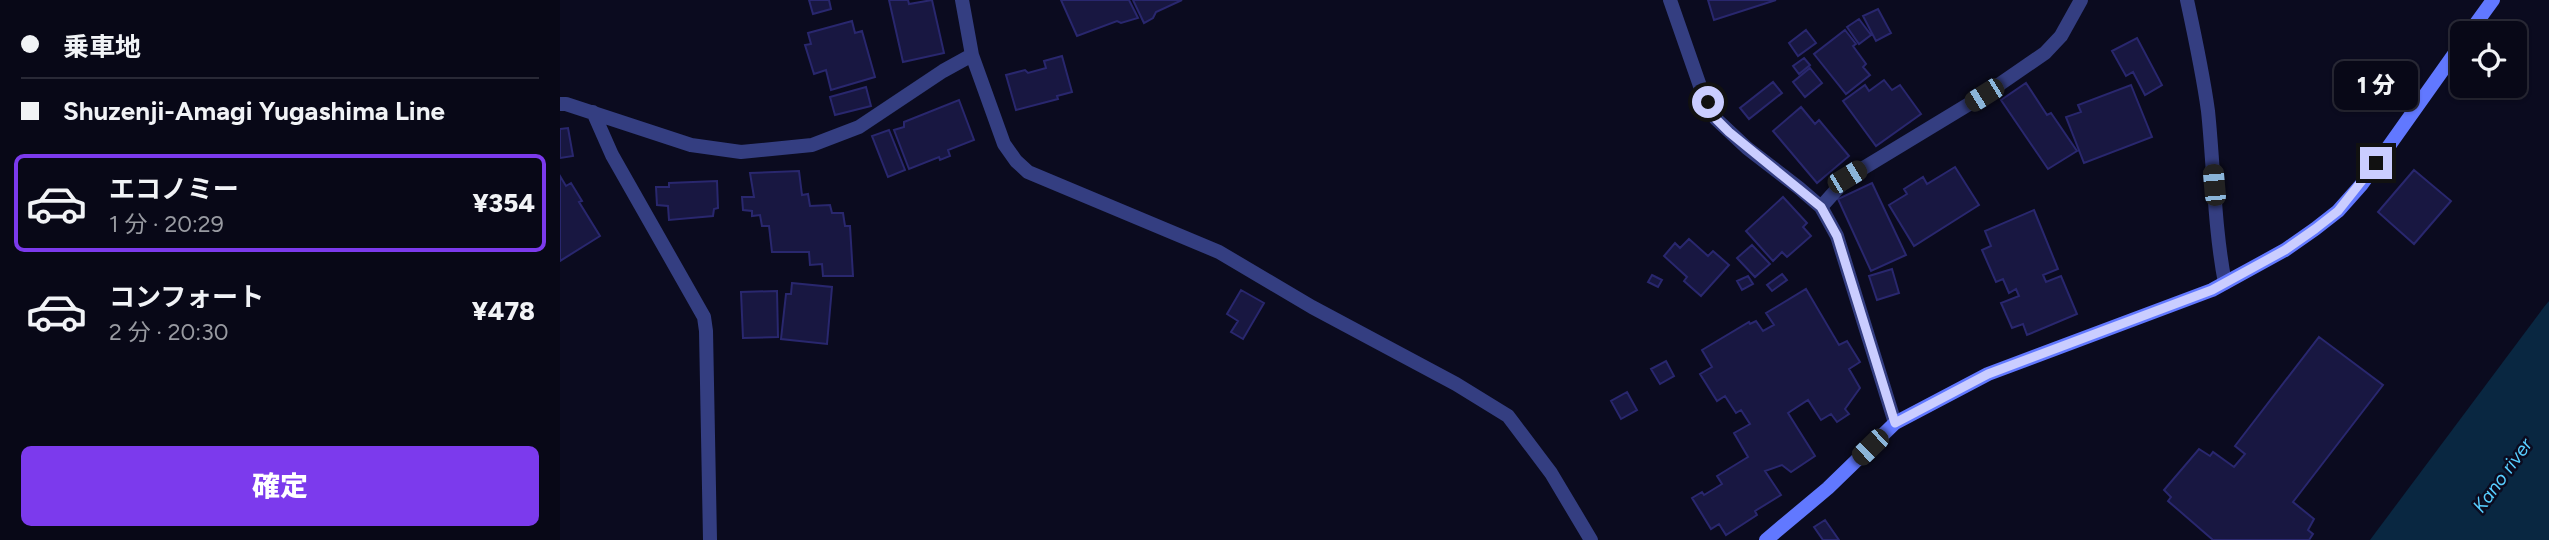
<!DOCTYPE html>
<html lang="ja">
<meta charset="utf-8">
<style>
body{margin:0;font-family:Figtree,"Noto Sans JP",sans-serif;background:#161624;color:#f1f3f6;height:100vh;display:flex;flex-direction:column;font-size:26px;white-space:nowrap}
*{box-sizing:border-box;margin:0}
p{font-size:23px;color:#989aa1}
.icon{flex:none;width:38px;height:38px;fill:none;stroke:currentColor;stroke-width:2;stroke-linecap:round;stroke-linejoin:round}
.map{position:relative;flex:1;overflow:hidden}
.panel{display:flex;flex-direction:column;background:#080817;width:560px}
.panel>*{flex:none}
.guide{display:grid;align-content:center;height:154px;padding:0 21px;background:#080817}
.fabs{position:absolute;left:1890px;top:21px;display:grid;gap:14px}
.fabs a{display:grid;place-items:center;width:77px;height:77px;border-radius:10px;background:#080817;box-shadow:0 2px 5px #0004,0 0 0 2px #292936;font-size:35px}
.end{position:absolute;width:32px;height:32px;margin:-16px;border:9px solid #cacdff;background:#111;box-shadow:0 0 0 4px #111}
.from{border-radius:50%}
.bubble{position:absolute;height:49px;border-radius:10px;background:#080817;box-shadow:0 2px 5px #0004,0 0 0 2px #292936;font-size:23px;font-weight:800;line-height:49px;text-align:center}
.car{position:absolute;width:21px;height:42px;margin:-21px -10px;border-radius:9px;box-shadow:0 0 5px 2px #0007;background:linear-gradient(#222 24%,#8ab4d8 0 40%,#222 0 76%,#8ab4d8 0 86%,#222 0)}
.guide b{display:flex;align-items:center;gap:24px;height:66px;font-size:26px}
.guide b+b{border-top:2px solid #292936}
.guide i{width:18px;height:18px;background:#f1f3f6}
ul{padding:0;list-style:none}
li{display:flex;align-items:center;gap:21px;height:98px;margin:0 14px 10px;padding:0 7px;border:4px solid transparent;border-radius:10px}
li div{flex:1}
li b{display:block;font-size:26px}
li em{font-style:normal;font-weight:800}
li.selected{border-color:#7c3aed}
li>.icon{width:63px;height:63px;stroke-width:1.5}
.cta{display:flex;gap:14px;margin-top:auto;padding:14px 21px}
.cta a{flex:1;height:80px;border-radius:10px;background:#7c3aed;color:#fff;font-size:28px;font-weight:800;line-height:80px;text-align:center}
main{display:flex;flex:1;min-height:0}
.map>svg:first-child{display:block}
.water{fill:#092741}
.building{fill:#181741;stroke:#29276e;stroke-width:2}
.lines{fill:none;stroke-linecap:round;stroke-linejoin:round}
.street{stroke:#343e81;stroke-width:14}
.secondary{stroke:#6178ff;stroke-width:14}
.route{stroke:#cacdff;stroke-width:9}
.labels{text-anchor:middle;stroke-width:5;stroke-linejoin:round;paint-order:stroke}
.water-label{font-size:19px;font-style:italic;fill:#58ceff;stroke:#0b0b1f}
</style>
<main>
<section class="panel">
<div class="guide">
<b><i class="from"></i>乗車地</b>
<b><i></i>Shuzenji-Amagi Yugashima Line</b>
</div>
<ul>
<li class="selected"><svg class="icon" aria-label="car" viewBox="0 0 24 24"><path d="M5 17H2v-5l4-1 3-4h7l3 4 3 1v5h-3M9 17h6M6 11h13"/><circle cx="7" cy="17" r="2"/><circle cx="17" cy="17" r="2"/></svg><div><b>エコノミー</b><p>1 分 · 20:29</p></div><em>¥354</em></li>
<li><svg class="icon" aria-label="car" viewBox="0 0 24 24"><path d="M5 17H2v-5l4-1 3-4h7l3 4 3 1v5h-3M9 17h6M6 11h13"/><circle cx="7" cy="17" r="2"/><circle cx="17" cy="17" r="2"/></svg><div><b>コンフォート</b><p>2 分 · 20:30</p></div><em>¥478</em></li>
</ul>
<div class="cta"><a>確定</a></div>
</section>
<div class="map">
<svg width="1989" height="540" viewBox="0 0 1989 540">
<rect width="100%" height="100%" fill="#0b0b1f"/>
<!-- water -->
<path class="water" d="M1989 301V540H1810L1984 307Z"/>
<!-- building -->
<path class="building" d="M249 0H269L271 9 253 14Z
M329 0H348L349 4 372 0 384 53 343 62Z
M501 0H569L578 18 561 23 557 21 517 36Z
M573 0H622L596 12 593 18 584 23Z
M1148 0H1216L1154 20Z
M1318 9 1331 33 1316 41 1303 16Z
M1299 19 1311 35 1299 44 1287 27Z
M292 21 295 33 302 31 315 77 271 90 266 70 254 74 245 45 251 44 248 33Z
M1246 30 1256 43 1238 56 1229 43Z
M1285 30 1296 44 1293 46 1306 64 1303 67 1310 75 1286 94 1254 54Z
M1577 38 1602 85 1585 95 1573 72 1566 76 1552 51Z
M502 56 512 92 497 96 498 99 456 110 446 75 465 70 468 73 486 68 484 61Z
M1244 58 1250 65 1239 74 1233 66Z
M1250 68 1262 83 1245 97 1233 82Z
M1324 80 1332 90 1340 85 1361 114 1316 146 1283 101 1305 85 1309 91Z
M1213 82 1222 93 1189 119 1180 108Z
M1466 83 1487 115 1491 113 1517 151 1488 169 1441 100Z
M1571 85 1592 137 1524 163 1506 117 1521 112 1518 105Z
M306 87 311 106 275 115 270 97Z
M399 100 414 140 388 150 390 156 380 160 379 157 349 169 334 130 344 127V122Z
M1241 107 1255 124 1259 120 1289 156 1257 183 1213 131Z
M8 128 13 156 0 158V129Z
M329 130 345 170 328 177 312 136Z
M1395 167 1419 205 1354 246 1329 205 1347 194 1344 189 1363 177 1367 184Z
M1854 170 1891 201 1854 244 1818 212Z
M239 171 242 195 248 194 250 206 270 205 272 213H283L285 226H290L293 276H263L262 264 250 265 249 252H212L209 226H202L200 215 192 216V211L183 210 182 197H194L190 173Z
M0 176 6 186 11 183 22 201 19 202 40 236 0 261Z
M157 181 158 208 154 209 153 216 109 220 108 206 97 205 96 187H109V183Z
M1312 183 1346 255 1311 271 1278 199Z
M1223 197 1247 223 1243 227 1251 236 1227 257 1222 252 1213 261 1186 231Z
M1474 210 1498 269 1483 275 1486 282 1501 276 1517 314 1467 335 1463 324 1452 328 1441 303 1459 296 1456 289 1449 293 1443 279 1436 282 1422 250 1431 246 1425 231Z
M1129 239 1148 256 1153 251 1169 265 1141 296 1124 281 1127 277 1104 256 1115 243 1120 248Z
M1192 245 1210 264 1195 277 1177 258Z
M1332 269 1339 293 1317 300 1309 276Z
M1222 274 1227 280 1212 291 1207 285Z
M1092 275 1102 280 1098 287 1088 282Z
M1188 276 1193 284 1182 290 1177 281Z
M232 283 272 287 267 344 221 339 226 294H231Z
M1246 289 1279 345 1287 341 1300 362 1289 369 1300 388 1285 409 1289 414 1277 422 1271 414 1261 420 1248 400 1228 413 1255 456 1231 472 1222 465 1205 471 1221 495 1195 511 1197 515 1166 535 1159 524 1151 529 1132 498 1142 492 1144 495 1162 484 1157 476 1188 457 1174 433 1190 424 1181 410 1176 413 1165 396 1157 401 1140 374 1152 367 1142 350 1189 322 1190 324 1196 321 1203 331 1214 325 1206 313Z
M681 290 704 303 683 339 671 332 678 321 667 314Z
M217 291 218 337 183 338 181 292Z
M1759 337 1823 385 1733 502 1754 519 1748 530 1753 534 1749 540H1653L1608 501 1611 497 1604 490 1639 449 1650 456 1653 452 1674 467 1685 454 1675 446Z
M1106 361 1114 376 1100 384 1091 369Z
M1067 392 1077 410 1061 419 1051 401Z
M1265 520 1279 540H1263L1254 527Z"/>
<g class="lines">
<!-- street -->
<path class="street" d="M402 0 412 55 444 144 456 161 468 172 659 252 752 307 896 384 948 416 991 473 1031 540
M1110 0 1140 86 1156 119 1187 148 1239 188 1261 207 1277 236 1335 423
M1627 0C1635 37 1643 74 1648 111 1654 169 1654 226 1665 283
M0 104H6L131 145 181 152 252 145 299 127 383 71 412 55
M33 112 52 155 144 317 146 331 150 540
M1261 207 1287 178 1424 95 1485 53 1501 36 1521 0"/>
<!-- secondary -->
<path class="secondary" d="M1909 33 1933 0
M1206 540 1268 488 1335 423 1428 374 1652 290 1725 250 1755 229 1778 211 1802 184 1902 43"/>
</g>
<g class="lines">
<!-- route -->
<path class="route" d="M1148 102 1156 119 1169 132 1261 207 1277 236 1335 423 1428 374 1652 290 1725 250 1755 229 1778 211 1816 163"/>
</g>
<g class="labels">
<!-- water labels -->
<g class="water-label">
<text transform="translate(1942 475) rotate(-54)" y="7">Kano river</text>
</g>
</g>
</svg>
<div class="fabs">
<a><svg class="icon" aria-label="locate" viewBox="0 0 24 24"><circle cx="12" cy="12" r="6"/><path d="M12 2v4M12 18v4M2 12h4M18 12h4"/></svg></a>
</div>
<i class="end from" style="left:1148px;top:102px"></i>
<i class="end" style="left:1816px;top:163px"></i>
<div class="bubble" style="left:1774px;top:61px;width:84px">1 分</div>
<i class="car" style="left:1424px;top:95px;rotate:238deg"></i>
<i class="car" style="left:1287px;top:177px;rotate:59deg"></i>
<i class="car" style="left:1654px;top:185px;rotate:355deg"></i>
<i class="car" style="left:1310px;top:447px;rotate:226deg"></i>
</div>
</main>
